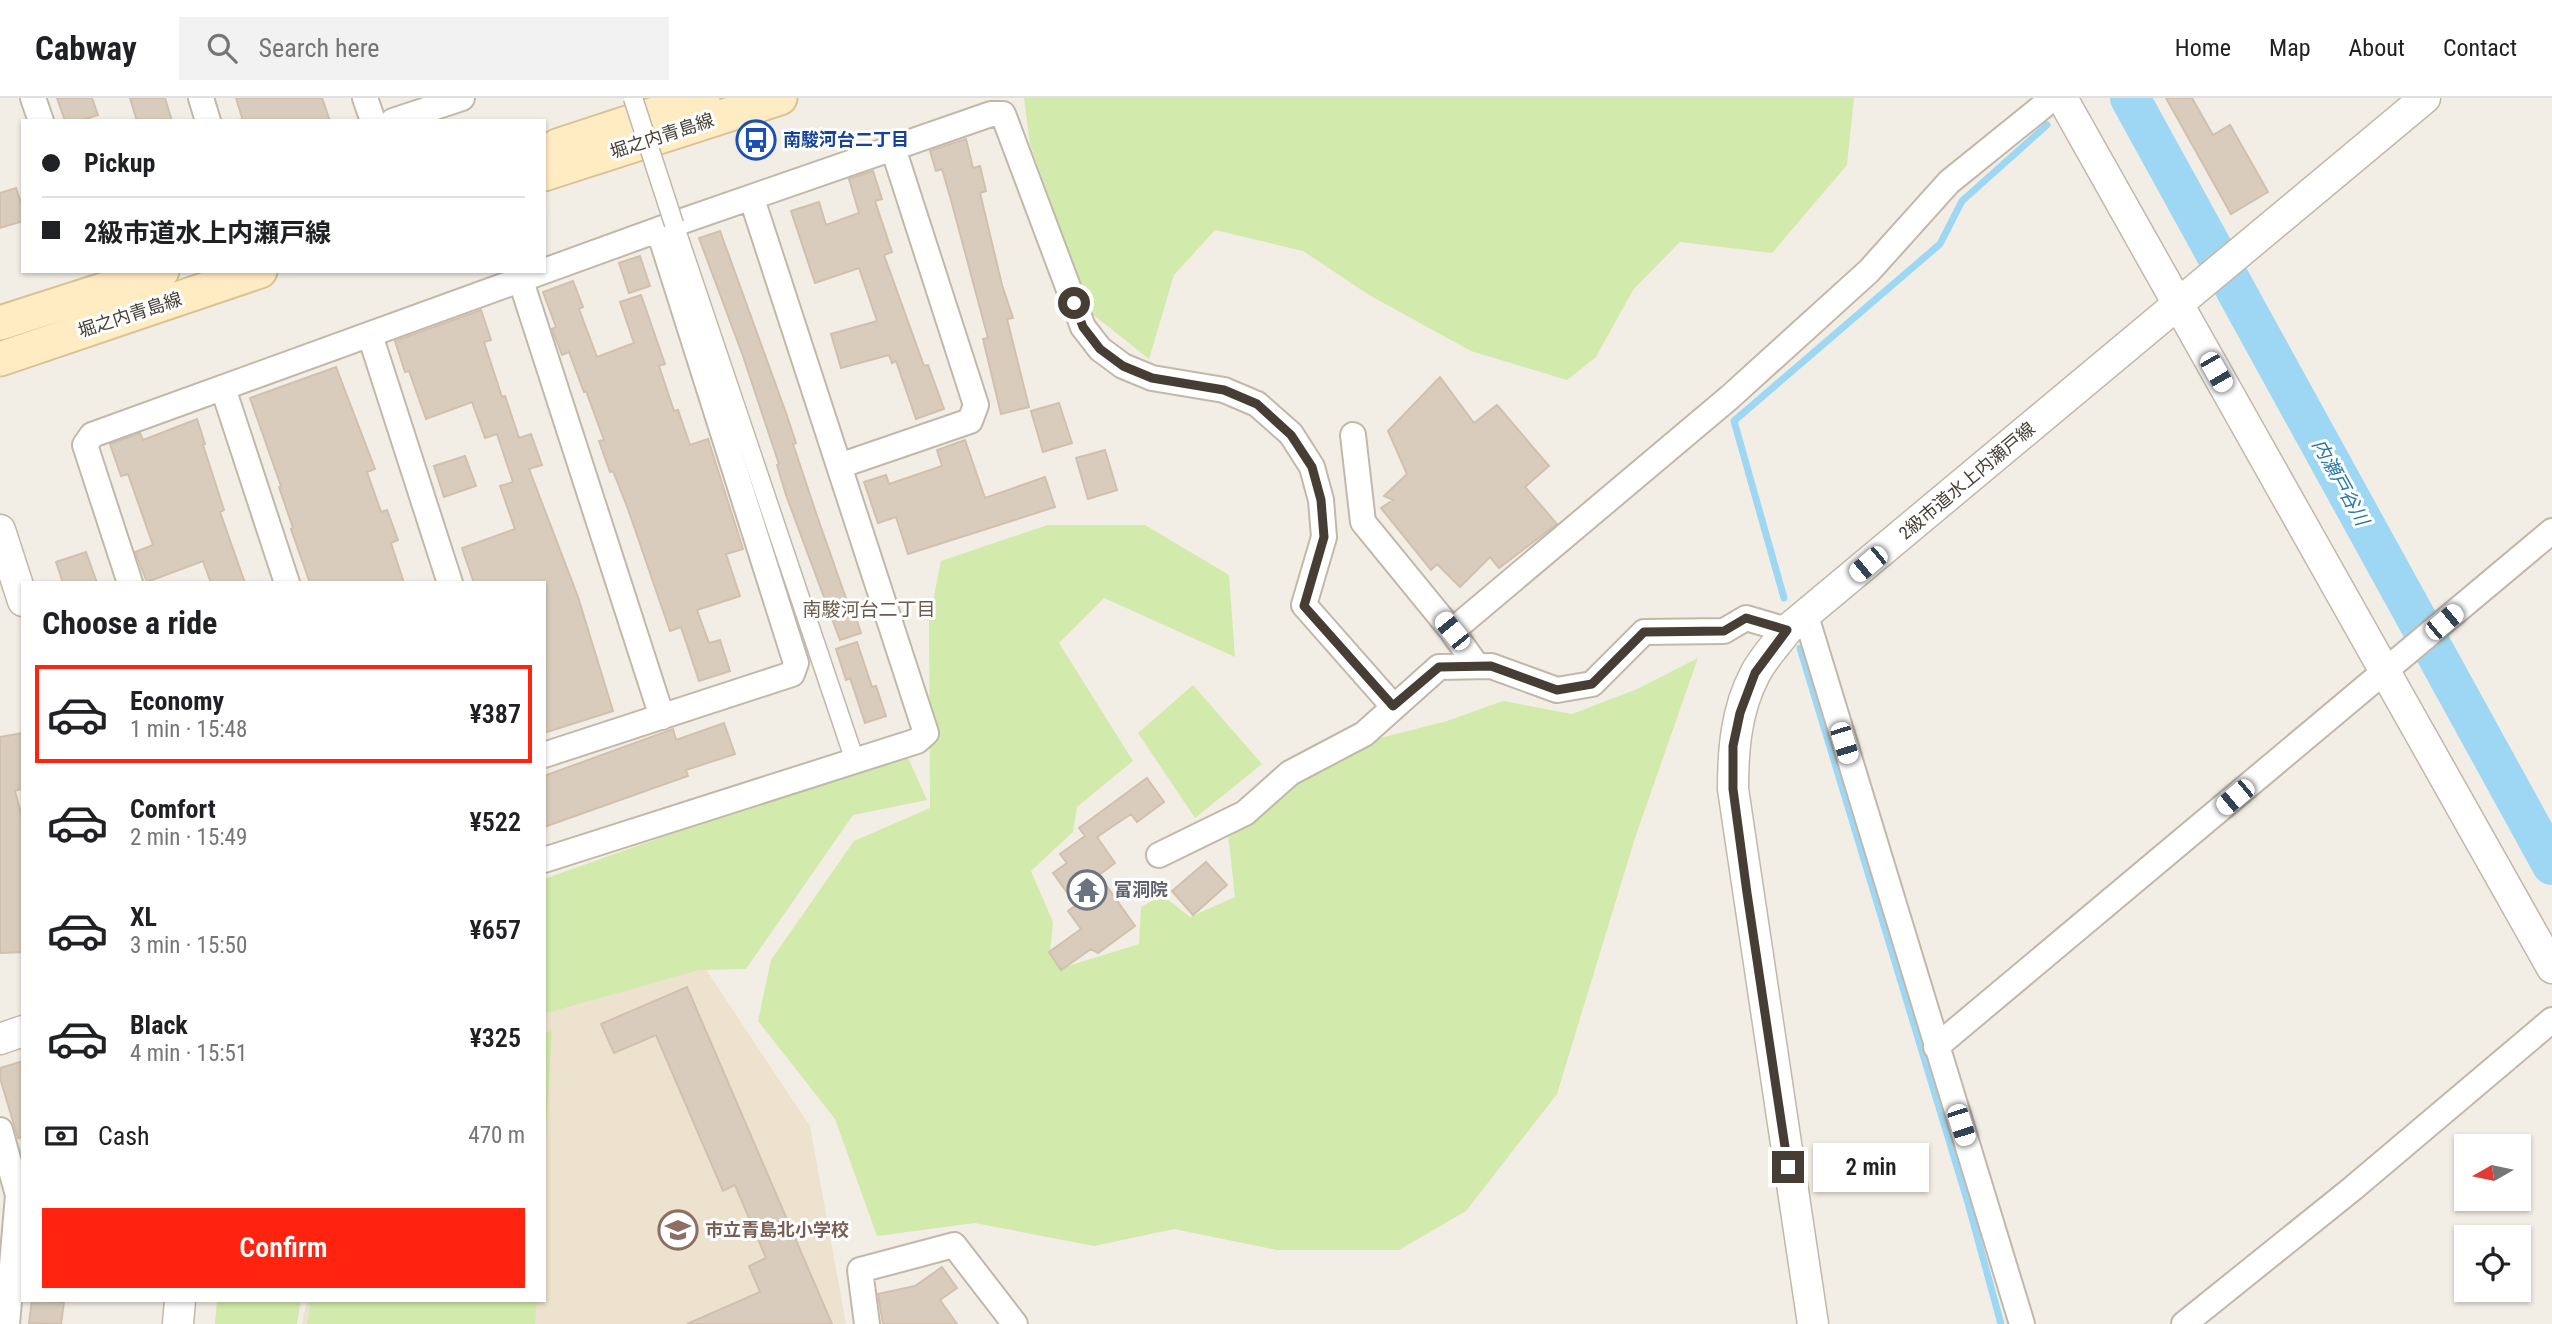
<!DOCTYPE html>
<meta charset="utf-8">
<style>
body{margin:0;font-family:"Roboto Condensed","Noto Sans JP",sans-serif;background:#f2f2f2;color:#202124;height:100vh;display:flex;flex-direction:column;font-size:26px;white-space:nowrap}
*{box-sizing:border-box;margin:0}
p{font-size:23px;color:#757577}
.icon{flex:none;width:38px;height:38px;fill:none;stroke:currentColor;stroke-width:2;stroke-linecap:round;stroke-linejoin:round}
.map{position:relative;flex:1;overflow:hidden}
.side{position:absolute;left:21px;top:483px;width:525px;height:721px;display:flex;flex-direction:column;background:#fff;border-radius:0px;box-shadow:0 2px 5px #0004}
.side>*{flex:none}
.hud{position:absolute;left:21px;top:21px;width:525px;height:154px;border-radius:0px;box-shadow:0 2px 5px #0004;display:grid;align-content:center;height:154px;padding:0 21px;background:#fff}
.needle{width:46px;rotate:261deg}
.fabs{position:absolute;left:2454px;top:1036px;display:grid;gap:14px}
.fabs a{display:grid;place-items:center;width:77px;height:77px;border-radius:0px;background:#fff;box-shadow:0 2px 5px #0004;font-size:35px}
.end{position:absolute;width:32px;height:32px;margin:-16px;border:9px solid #463e34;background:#fff;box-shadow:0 0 0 4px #fff}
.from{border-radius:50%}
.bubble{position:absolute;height:49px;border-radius:0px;background:#fff;box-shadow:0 2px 5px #0004;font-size:23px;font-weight:600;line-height:49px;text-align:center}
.car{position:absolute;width:21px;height:42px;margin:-21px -10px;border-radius:9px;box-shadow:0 0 5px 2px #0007;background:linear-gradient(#fff 24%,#345 0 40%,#fff 0 76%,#345 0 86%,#fff 0)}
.hud b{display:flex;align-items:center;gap:24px;height:66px;font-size:26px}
.hud b+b{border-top:2px solid #e0e0e0}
.hud i{width:18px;height:18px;background:#202124}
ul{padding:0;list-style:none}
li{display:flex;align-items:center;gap:21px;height:98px;margin:0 14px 10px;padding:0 7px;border:4px solid transparent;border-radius:0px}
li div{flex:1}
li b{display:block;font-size:26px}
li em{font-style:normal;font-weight:600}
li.on{border-color:#ff2310}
li>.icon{width:63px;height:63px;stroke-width:1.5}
h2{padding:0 21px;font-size:32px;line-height:84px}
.pay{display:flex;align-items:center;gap:18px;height:77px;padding:0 21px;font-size:26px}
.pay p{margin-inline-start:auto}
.button{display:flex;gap:14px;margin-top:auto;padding:14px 21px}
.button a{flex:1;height:80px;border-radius:0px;background:#ff2310;color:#fff;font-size:28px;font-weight:600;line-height:80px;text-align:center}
header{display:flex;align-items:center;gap:42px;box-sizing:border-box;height:98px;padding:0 35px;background:#fff;border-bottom:2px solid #e0e0e0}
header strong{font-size:33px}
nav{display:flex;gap:38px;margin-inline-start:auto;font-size:24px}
.search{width:490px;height:63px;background:#f2f2f2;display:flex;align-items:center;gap:18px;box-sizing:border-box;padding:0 24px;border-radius:0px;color:#757577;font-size:26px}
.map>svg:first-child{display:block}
.education{fill:#ede2ce}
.green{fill:#d2eaac}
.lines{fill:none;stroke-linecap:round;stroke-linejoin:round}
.stream{stroke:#9ed7f4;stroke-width:7}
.river{stroke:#9ed7f4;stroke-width:40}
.building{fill:#d9ccbd;stroke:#d1c0ad;stroke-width:2}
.pedestrian-casing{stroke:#c2b8aa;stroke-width:21}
.minor-casing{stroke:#c2b8aa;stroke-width:28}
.tertiary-casing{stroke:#c2b8aa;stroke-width:33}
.secondary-casing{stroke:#d9c294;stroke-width:37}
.pedestrian{stroke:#fff;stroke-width:18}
.minor{stroke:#fff;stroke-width:24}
.tertiary{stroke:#fff;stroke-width:30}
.secondary{stroke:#ffecc3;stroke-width:33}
.pedestrian-bridge-casing{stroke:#c2b8aa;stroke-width:21;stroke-linecap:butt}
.pedestrian-bridge{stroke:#fff;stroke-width:18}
.route{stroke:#463e34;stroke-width:9}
.labels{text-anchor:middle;stroke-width:6;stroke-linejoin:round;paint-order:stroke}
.street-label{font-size:18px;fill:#463e34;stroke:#fff}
.transit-label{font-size:18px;font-weight:bold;fill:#164399;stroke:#fff;text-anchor:start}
.worship-label{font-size:18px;font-weight:bold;fill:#5b616d;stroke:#fff;text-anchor:start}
.education-label{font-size:18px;font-weight:bold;fill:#785e54;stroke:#fff;text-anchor:start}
.water-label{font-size:19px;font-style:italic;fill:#2679a6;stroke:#fff}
.neighbourhood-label{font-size:19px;fill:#695b4b;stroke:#fff}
</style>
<header>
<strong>Cabway</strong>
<div class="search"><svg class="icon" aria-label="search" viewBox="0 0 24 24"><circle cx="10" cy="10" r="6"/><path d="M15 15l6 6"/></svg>Search here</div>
<nav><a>Home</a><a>Map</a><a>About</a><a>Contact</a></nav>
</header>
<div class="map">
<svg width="2552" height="1226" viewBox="0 0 2552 1226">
<rect width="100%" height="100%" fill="#f3eee5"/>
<!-- education -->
<path class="education" d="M705 870 810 1028 846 1226H302L307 1202H544V916Z"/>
<!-- green -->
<path class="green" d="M1024 0H1854L1847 67 1772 155 1680 144 1633 192 1596 259 1567 282 1471 253 1369 197 1303 153 1215 132 1174 177 1149 261 1091 215 1030 46Z
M1048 427H1145L1229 477 1235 559 1104 500 1059 545 1133 663 1077 709 1073 734 1031 773 1053 824 1050 854 1065 869 1139 846 1141 809 1162 797 1190 819 1235 799 1226 717 1290 663 1447 623 1503 603 1572 616 1637 591 1698 560 1635 740 1557 996 1466 1113 1399 1152H1277L1174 1131 1094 1148 975 1125 877 1138 835 1021 758 923 771 862 854 743 930 710 929 523 941 463Z
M1193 587 1262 666 1195 720 1138 635Z
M905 653 927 702 853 717 746 871 699 872 544 916V781Z
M552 933 544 1070V935Z
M217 1202H301L297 1226H215Z
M311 1202H537L535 1226H307Z"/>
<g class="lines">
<!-- stream -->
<path class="stream" d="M1784 500 1734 323 1940 146 1962 103 2047 27
M1800 550 1968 1105 2001 1226"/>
<!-- river -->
<path class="river" d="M2130 0 2552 767"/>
</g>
<!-- building -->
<path class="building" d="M57 0H92L98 17 79 23H65Z
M130 0H165L172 23H137Z
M236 0H322L330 23H243Z
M2166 0H2192L2213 37 2230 27 2268 94 2231 116Z
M966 41 973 70 980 68 986 93 980 95 1002 187 1013 220 1007 221 1029 309 1001 316 983 241 988 240 951 102 942 71 936 73 930 53Z
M873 73 882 101 875 103 892 154 884 157 924 268 928 267 944 311 916 321 896 263 892 265 889 257 841 270 831 236 877 223 859 170 815 185 791 113 819 104 826 127 859 115 849 81Z
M16 90 23 111V123L0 130V95Z
M720 133 786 315 796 345 793 346 816 415 848 506 851 505 861 535 840 542 786 397 777 367 779 366 743 258 699 140Z
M640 158 650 188 629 195 619 165Z
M573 183 583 209 579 211 597 259 634 245 620 204 641 197 665 266 659 268 674 313 678 312 690 347 708 341 743 451 726 456 740 498 697 512 709 545 720 542 730 573 699 583 681 529 670 533 628 411 613 373 610 374 599 343 604 342 586 293 584 294 569 254 562 257 552 231 556 229 543 194Z
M481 212 491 242 484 244 502 299 505 298 519 340 531 336 542 367 529 371 578 499 613 613 544 635V485H474L462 450 515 431 500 388 513 384 497 336 485 340 472 304 426 321 409 273 405 274 395 243Z
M336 269 375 371 367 374 381 414 387 412 398 442 391 445 404 485H310L291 431 293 430 279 389 281 388 250 300Z
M1440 279 1474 325 1497 307 1549 368 1525 389 1557 426 1499 470 1490 459 1460 489 1437 466 1431 472 1381 410 1393 402 1384 398 1407 376 1388 333Z
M1059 305 1072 345 1043 354 1031 313Z
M197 321 205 346 203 347 224 412 220 414 245 485H211L203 463 147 484 135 454 153 447 128 376 121 378 110 346 140 335 143 342Z
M965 342 985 400 1045 379 1055 409 908 456 896 419 878 425 864 384 886 377 889 386 942 368 937 352Z
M1105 352 1117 392 1088 401 1076 360Z
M465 358 476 388 444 399 434 368Z
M86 454 97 485H63L56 464Z
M857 544 872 589 876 588 886 618 865 625 850 580 846 582 836 551Z
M724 625 735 656 686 672 688 678 544 729V678L673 631 676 642Z
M23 635V690L15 693 23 723V854L0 855V639Z
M1147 680 1164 704 1137 724 1131 716 1097 739 1115 765 1099 777 1135 828 1098 855 1091 851 1061 872 1049 854 1081 831 1068 813 1076 807 1053 775 1067 765 1060 756 1085 738 1079 730Z
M1206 764 1227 787 1193 817 1172 793Z
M687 889 832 1226H687L760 1194 749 1168 766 1160 735 1087 723 1093 656 937 614 955 601 926Z
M23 963V1039L18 1040 0 980V970Z
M942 1169 957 1190 940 1202 957 1226H883L878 1196 915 1188Z
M32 1202 64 1204 61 1226 29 1225Z"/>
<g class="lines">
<!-- pedestrian casing -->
<g class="pedestrian-casing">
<path id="pedestrian" d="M674 126 855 663"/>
</g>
<!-- minor casing -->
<g class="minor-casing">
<path id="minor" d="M33 0 41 23
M201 0 208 23
M365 0 373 23
M393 23 462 0
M521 183 662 619
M370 237 450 485
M223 290 287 485
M1353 337 1363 424 1452 533 1477 568
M839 368 970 323 976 307 893 50
M130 485 85 347 92 337 674 126 991 16H1003L1083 229 1100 251 1123 268 1152 280 1224 292 1257 306 1291 336 1312 369 1321 402 1324 439 1304 507 1393 608
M1806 518 2022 1226
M1452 533 1730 299 1869 173 1949 84 2053 0
M544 657 792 576 796 565 659 133
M1159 757 1245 715 1290 675 1364 636 1439 569 1491 568 1557 592 1592 586 1644 534 1724 533 1746 520 1787 532
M544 762 917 643 926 635 752 101
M1936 949 2552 433
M0 1032 18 1097 7 1226
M867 1226 860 1172 954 1147 1015 1226
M2184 1226 2352 1091 2552 922"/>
</g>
<!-- tertiary casing -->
<g class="tertiary-casing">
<path id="tertiary" d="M2062 0 2552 870
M0 432 23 503
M0 941 23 933
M178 1226 180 1202
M1813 1226 1733 691C1733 652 1736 612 1755 576 1763 560 1777 546 1787 532L2425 0"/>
</g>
<!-- secondary casing -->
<g class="secondary-casing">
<path id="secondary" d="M557 48 703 0
M544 76 780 0
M0 225 162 173
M0 261 260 173"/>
</g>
<!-- pedestrian -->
<use href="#pedestrian" class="pedestrian"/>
<!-- minor -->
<use href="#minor" class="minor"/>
<!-- tertiary -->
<use href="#tertiary" class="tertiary"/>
<!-- secondary -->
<use href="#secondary" class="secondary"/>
<!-- pedestrian-bridge casing -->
<g class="pedestrian-bridge-casing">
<path id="pedestrian-bridge" d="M633 0 674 126"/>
</g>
<!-- pedestrian-bridge -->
<use href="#pedestrian-bridge" class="pedestrian-bridge"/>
</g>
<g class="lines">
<!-- route -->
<path class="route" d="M1074 205 1083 229 1100 251 1123 268 1152 280 1224 292 1257 306 1291 337 1312 369 1321 402 1324 439 1304 508 1393 608 1439 569 1491 568 1557 592 1592 586 1644 534 1724 533 1746 520 1787 532 1755 575 1740 615 1733 648V691L1747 795 1788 1069"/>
</g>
<!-- icons -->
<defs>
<g id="bus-ring" transform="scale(2.0125)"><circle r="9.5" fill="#fff" stroke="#1a4fb4" stroke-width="1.5"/><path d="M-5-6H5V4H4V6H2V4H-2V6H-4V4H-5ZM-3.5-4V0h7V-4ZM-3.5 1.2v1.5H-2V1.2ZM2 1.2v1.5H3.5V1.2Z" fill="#1a4fb4"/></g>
<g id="temple-ring" transform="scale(2.0125)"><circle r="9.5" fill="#fff" stroke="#6b7280" stroke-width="1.5"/><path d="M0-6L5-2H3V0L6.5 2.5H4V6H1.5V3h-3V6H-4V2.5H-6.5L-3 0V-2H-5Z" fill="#6b7280"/></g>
<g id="school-ring" transform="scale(2.0125)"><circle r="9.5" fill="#fff" stroke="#8d6e63" stroke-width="1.5"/><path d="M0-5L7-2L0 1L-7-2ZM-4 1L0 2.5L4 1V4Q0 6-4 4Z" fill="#8d6e63"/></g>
</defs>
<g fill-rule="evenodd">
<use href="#bus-ring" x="756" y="42"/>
<use href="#temple-ring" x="1087" y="792"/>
<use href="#school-ring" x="678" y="1132"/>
</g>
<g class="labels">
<!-- street labels -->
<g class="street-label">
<text transform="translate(662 38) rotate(-18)" y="6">堀之内青島線</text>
<text transform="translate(130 217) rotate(-18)" y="6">堀之内青島線</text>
<text transform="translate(1967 383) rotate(-40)" y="6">2級市道水上内瀬戸線</text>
</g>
<!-- transit labels -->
<g class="transit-label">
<text x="783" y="48">南駿河台二丁目</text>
</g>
<!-- worship labels -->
<g class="worship-label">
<text x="1114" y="798">富洞院</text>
</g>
<!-- education labels -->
<g class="education-label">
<text x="705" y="1138">市立青島北小学校</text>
</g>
<!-- water labels -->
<g class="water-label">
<text transform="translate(2341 384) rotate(61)" y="7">内瀬戸谷川</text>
</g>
<!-- neighbourhood labels -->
<g class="neighbourhood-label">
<text x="869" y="518">南駿河台二丁目</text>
</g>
</g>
</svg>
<div class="fabs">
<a><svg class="needle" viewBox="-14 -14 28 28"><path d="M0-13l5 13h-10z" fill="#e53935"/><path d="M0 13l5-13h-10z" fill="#757577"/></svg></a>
<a><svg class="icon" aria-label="locate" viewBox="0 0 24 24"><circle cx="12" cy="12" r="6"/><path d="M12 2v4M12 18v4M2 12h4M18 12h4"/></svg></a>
</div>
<i class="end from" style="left:1074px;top:205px"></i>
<i class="end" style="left:1788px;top:1069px"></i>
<div class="bubble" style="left:1813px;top:1045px;width:116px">2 min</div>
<i class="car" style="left:2216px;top:274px;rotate:150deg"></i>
<i class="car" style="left:1868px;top:466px;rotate:230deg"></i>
<i class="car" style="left:2444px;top:524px;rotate:50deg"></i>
<i class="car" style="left:1452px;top:533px;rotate:321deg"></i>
<i class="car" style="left:1844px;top:645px;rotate:163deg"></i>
<i class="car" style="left:2235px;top:699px;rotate:230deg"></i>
<i class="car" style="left:1961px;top:1027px;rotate:162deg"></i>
<div class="hud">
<b><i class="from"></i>Pickup</b>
<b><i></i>2級市道水上内瀬戸線</b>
</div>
<section class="side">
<h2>Choose a ride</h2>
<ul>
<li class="on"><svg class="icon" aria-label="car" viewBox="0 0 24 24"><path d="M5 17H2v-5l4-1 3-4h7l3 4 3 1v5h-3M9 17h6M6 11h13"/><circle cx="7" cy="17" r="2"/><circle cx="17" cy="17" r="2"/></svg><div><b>Economy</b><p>1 min · 15:48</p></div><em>¥387</em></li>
<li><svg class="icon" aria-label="car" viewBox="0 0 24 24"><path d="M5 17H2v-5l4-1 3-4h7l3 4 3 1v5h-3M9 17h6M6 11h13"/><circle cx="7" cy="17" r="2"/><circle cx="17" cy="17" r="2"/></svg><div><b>Comfort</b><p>2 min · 15:49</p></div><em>¥522</em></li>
<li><svg class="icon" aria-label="car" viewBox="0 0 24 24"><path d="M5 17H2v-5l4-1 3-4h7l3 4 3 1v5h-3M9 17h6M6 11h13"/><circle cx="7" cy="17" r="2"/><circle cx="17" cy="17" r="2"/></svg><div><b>XL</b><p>3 min · 15:50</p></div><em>¥657</em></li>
<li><svg class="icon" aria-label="car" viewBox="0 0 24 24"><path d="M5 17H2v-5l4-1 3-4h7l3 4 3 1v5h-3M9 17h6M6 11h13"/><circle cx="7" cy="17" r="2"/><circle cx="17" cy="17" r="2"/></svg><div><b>Black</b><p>4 min · 15:51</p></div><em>¥325</em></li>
</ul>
<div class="pay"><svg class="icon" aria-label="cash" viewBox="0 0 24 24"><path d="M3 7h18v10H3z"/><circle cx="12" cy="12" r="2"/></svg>Cash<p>470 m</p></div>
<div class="button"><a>Confirm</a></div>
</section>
</div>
